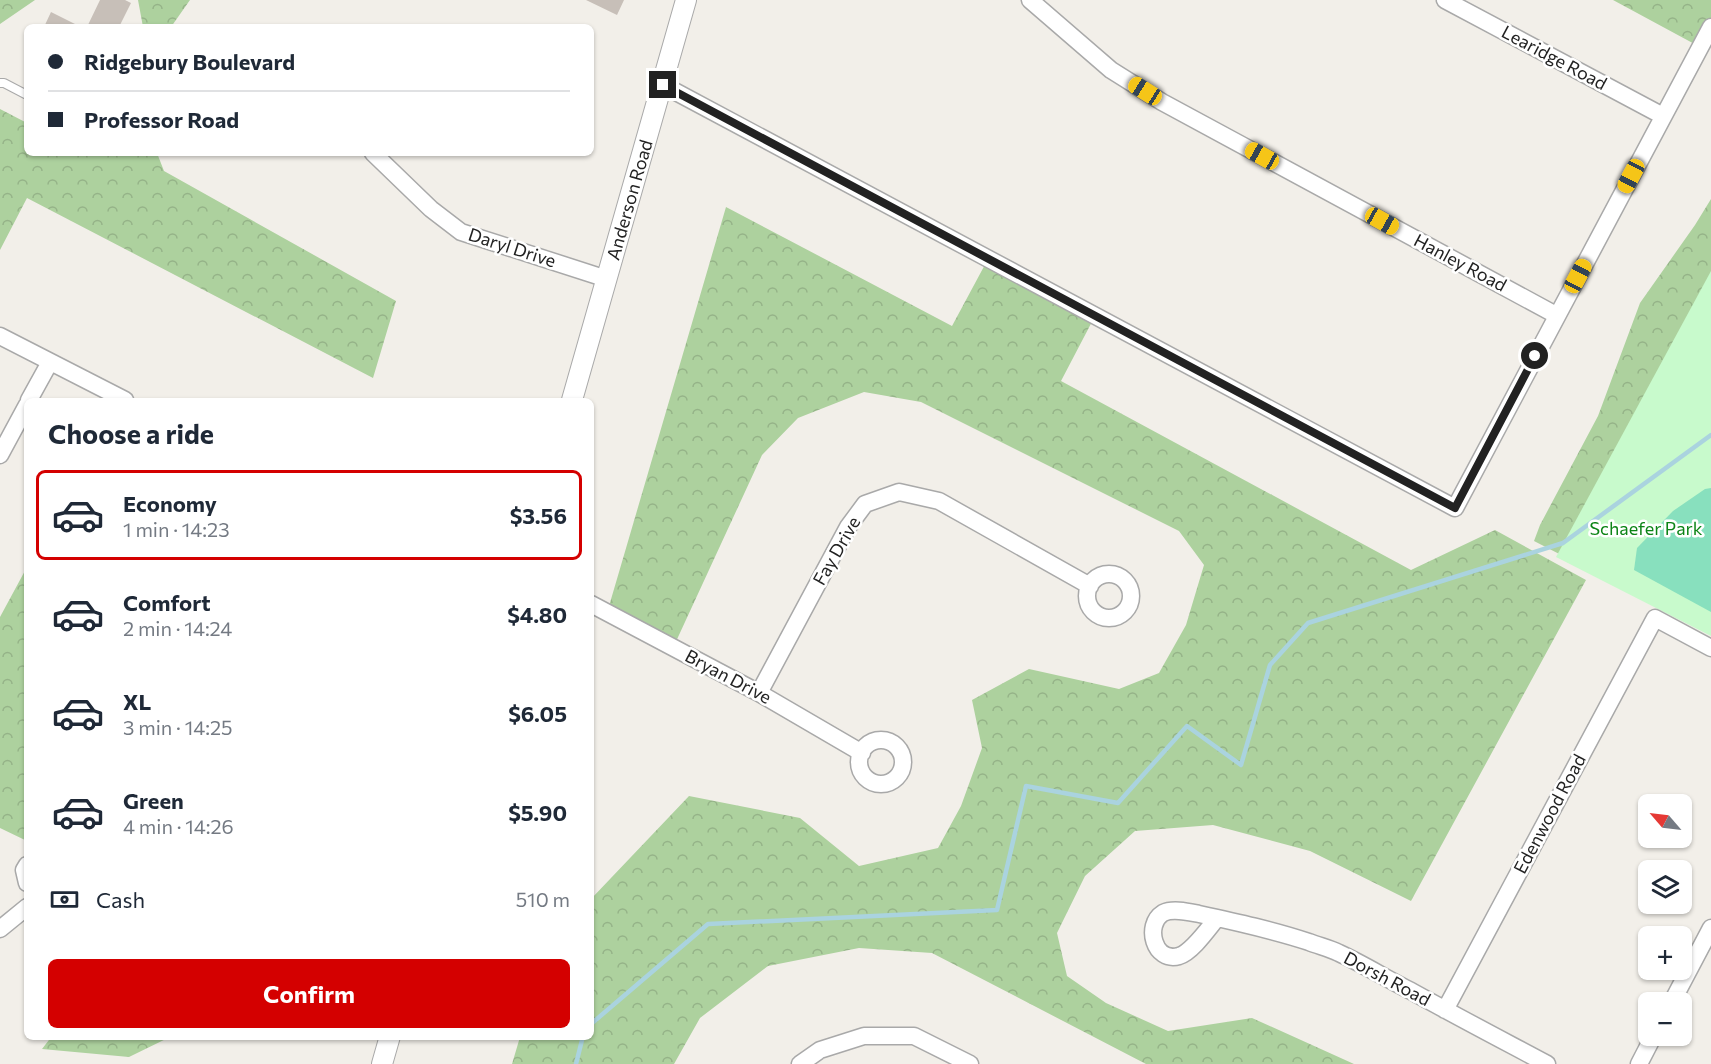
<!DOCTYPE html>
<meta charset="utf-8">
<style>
body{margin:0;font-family:Commissioner,sans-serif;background:#f6f6f7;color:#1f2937;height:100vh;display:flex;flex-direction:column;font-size:22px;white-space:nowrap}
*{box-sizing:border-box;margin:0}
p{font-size:20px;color:#747a83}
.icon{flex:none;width:33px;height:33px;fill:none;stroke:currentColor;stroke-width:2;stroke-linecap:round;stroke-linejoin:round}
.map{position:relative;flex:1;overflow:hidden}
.drawer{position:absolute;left:24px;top:398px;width:570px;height:642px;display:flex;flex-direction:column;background:#fff;border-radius:9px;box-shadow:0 2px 4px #0004}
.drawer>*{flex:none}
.banner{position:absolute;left:24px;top:24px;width:570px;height:132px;border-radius:9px;box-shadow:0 2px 4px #0004;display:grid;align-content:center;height:132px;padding:0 24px;background:#fff}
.needle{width:39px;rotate:298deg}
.controls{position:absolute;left:1638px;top:794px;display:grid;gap:12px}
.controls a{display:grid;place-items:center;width:54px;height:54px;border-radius:9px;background:#fff;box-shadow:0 2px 4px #0004;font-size:30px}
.end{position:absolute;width:27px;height:27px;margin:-14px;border:8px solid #222;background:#fff;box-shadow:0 0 0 3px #fff}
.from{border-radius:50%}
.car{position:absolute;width:18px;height:36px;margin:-18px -9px;border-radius:8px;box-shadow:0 0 4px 2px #0007;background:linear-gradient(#f5c518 24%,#345 0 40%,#f5c518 0 76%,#345 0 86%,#f5c518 0)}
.banner b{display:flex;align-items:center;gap:21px;height:57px;font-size:22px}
.banner b+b{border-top:2px solid #e0e1e3}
.banner i{width:15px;height:15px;background:#1f2937}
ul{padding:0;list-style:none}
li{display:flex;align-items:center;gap:18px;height:90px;margin:0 12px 9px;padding:0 12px;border:3px solid transparent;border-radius:9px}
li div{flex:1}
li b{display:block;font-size:22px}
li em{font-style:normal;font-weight:700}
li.on{border-color:#d40000}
li>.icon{width:54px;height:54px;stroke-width:1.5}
h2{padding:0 24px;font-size:27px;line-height:72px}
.pay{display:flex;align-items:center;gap:15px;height:66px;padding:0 24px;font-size:22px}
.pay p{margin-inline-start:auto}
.action{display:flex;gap:12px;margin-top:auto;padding:12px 24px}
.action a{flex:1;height:69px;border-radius:9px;background:#d40000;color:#fff;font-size:24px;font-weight:700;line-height:69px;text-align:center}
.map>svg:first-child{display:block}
.forest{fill:url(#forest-crowns)}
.park{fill:#c8facc}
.pitch{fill:#88e0be}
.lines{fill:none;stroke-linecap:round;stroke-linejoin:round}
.stream{stroke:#aad3df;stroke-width:4.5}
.building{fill:#c7bfb8}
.service-casing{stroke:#a9a9a9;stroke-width:10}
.minor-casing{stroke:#a9a9a9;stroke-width:19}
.tertiary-casing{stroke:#a9a9a9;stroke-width:22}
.service{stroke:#fff;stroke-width:8}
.minor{stroke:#fff;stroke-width:16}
.tertiary{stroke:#fff;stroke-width:20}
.route{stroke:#222;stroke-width:8}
.labels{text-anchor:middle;stroke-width:5;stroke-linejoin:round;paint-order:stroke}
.street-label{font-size:18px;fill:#222;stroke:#fff}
.park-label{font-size:18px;fill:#0c8416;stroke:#fff}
</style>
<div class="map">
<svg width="1711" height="1064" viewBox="0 0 1711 1064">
<defs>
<pattern id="forest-crowns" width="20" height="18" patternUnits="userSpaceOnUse" patternTransform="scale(1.5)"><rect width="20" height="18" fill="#add19e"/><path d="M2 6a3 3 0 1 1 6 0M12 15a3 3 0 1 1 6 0" fill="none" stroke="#95b388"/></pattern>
</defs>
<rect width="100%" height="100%" fill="#f2efe9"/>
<!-- forest -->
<path class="forest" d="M0 0H35L0 24Z
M138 0H190L171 27H143Z
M1613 0H1711V27L1700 47Z
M0 109 27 123V153H157L164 171 396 301 373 378 27 198 0 250Z
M1711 199V482L1567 558 1534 541 1540 525 1598 416 1640 303 1695 225Z
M726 207 952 326 988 259 1095 316 1061 381 1411 570 1495 530 1586 580 1411 901 1310 851 1213 825 1135 831 1085 876 1057 933 1067 976 1106 1003 1168 1031 1252 1018 1354 1064H1146L932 953 859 948 768 966 700 1018 674 1064H512L520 1037 591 1036V899L689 796 800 818 859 866 938 848 961 806 982 748 972 700 1029 669 1119 689 1159 673 1186 625 1204 565 1179 531 921 402 864 392 798 418 762 455 673 648 607 613Z
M27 567V841L0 828V617Z
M52 1036H170V1037L129 1057 42 1049Z"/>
<!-- park -->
<path class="park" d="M1711 271V636L1556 557Z"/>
<!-- pitch -->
<path class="pitch" d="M1711 488V612L1634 570 1637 548 1673 511 1705 489Z"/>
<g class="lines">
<!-- stream -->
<path class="stream" d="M591 1024 708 924 997 910 1026 786 1118 803 1187 726 1241 765 1270 665 1308 623 1563 543 1711 435
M576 1064 583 1036"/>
</g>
<!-- building -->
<path class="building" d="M100 0H125L131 3 119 27H87Z
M586 0H624L617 15Z
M51 12 81 27H44Z"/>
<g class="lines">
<!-- service casing -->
<g class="service-casing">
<path id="service" d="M0 83H4L27 95"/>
</g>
<!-- minor casing -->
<g class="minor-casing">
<path id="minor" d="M1030 0 1111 70 1162 102 1556 315
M1445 0 1663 116
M663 85 1455 508 1711 27
M373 153 431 209 461 232 607 279
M0 336 125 400
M29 400 50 362
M0 455 27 405
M1087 596a22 22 0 1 1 44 0a22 22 0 1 1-44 0Z
M591 604 759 693 862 753
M759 693 848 527 865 504 899 492 939 501 1090 586
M859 762a22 22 0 1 1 44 0a22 22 0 1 1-44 0Z
M27 865 24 870 27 883
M1217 918C1208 929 1192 952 1179 956 1154 963 1144 925 1163 913 1173 908 1189 912 1199 914 1236 922 1273 930 1309 942 1319 946 1329 948 1339 953 1363 964 1387 979 1411 991 1456 1016 1502 1040 1547 1064
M0 929 27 907
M1672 1002 1711 928
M1445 1010 1655 618 1711 648
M800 1064 820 1050 864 1036H914L970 1064
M1639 1064 1654 1035"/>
</g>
<!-- tertiary casing -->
<g class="tertiary-casing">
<path id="tertiary" d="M572 400 686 0
M382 1064 390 1036"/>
</g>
<!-- service -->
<use href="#service" class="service"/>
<!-- minor -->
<use href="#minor" class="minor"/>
<!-- tertiary -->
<use href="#tertiary" class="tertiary"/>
</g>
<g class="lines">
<!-- route -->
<path class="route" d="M663 85 1455 508 1535 356"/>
</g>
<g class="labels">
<!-- street labels -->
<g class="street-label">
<text transform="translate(1554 58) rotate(28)" y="6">Learidge Road</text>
<text transform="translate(630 200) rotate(-74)" y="6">Anderson Road</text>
<text transform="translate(512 248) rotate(18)" y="6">Daryl Drive</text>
<text transform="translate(1460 263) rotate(28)" y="6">Hanley Road</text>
<text transform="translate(837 551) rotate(-60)" y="6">Fay Drive</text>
<text transform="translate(728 677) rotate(28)" y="6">Bryan Drive</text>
<text transform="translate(1550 814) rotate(-62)" y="6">Edenwood Road</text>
<text transform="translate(1387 979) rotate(28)" y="6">Dorsh Road</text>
</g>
<!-- park labels -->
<g class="park-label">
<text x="1646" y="535">Schaefer Park</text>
</g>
</g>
</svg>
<div class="controls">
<a><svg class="needle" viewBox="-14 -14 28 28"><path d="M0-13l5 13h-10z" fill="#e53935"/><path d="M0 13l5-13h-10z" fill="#747a83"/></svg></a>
<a><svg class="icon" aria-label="layers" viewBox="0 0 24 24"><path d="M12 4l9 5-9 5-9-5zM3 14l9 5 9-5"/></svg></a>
<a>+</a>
<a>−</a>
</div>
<i class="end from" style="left:1535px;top:356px"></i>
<i class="end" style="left:663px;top:85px"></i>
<i class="car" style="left:1145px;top:91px;rotate:302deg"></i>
<i class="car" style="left:1262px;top:156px;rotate:299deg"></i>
<i class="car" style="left:1631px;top:176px;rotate:208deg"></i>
<i class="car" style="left:1382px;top:221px;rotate:119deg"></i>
<i class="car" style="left:1578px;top:276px;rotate:28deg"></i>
<div class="banner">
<b><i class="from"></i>Ridgebury Boulevard</b>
<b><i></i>Professor Road</b>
</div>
<section class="drawer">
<h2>Choose a ride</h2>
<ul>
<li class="on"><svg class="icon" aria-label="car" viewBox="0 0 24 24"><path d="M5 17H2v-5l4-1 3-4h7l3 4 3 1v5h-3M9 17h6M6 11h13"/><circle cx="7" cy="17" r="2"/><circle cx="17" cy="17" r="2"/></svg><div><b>Economy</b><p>1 min · 14:23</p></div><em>$3.56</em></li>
<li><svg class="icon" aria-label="car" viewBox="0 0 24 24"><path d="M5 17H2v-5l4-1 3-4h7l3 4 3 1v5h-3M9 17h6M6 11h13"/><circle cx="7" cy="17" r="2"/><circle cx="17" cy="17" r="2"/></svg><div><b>Comfort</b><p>2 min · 14:24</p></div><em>$4.80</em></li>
<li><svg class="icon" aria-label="car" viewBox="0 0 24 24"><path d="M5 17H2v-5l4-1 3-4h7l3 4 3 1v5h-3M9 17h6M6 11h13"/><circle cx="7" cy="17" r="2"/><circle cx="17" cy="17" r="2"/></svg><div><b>XL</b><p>3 min · 14:25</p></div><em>$6.05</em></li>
<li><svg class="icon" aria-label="car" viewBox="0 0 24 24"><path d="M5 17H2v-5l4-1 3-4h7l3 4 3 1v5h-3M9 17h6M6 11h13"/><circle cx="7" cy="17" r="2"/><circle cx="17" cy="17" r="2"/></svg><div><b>Green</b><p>4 min · 14:26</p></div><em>$5.90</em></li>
</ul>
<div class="pay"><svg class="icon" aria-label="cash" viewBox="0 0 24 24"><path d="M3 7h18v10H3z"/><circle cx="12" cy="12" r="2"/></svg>Cash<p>510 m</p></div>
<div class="action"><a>Confirm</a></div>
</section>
</div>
